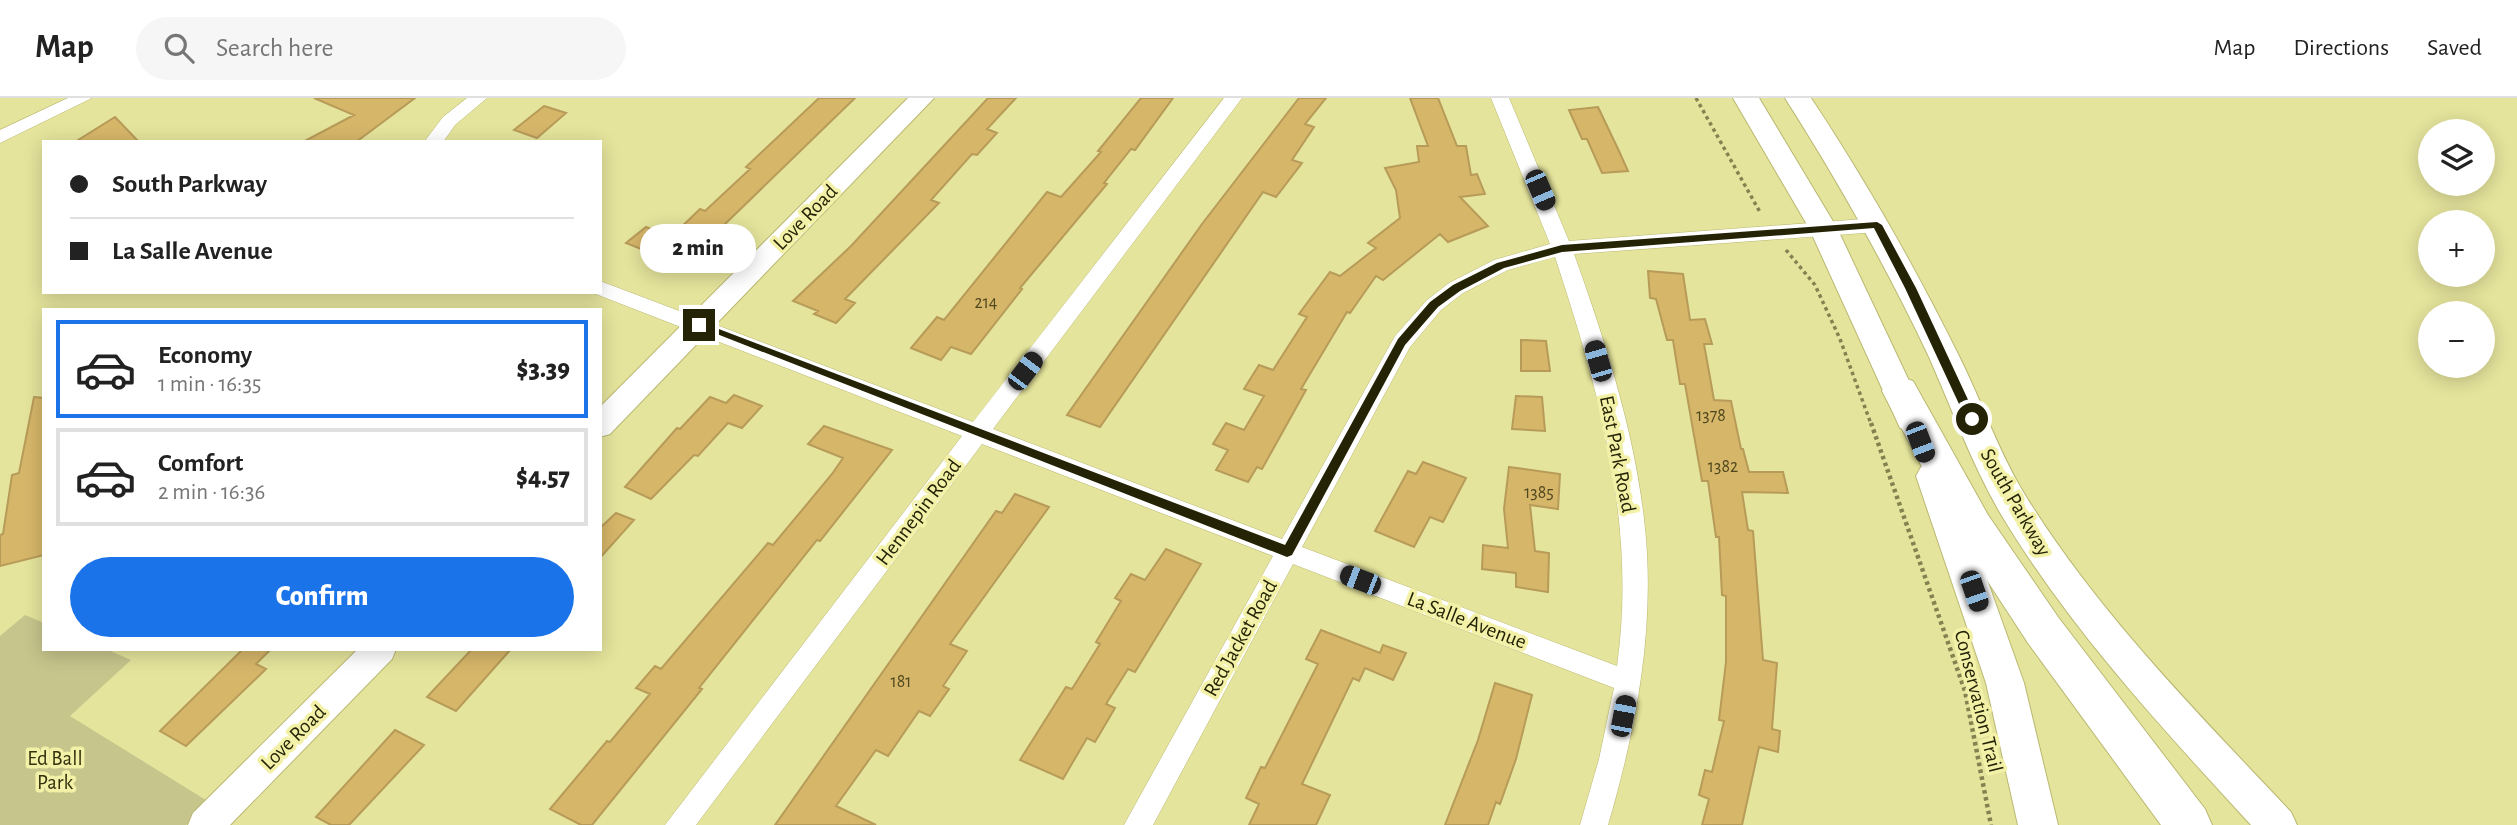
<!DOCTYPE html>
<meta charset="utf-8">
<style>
body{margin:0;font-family:"Alegreya Sans",sans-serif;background:#f6f6f6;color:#222;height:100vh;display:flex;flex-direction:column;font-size:26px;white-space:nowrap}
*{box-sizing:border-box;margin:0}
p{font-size:23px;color:#767676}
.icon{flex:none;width:38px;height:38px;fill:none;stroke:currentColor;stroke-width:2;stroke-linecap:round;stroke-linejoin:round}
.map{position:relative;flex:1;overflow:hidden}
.side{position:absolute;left:42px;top:210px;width:560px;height:343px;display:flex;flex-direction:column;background:#fff;border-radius:0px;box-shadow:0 4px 18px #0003}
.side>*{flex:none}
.guide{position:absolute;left:42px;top:42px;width:560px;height:154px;border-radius:0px;box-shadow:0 4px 18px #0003;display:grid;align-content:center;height:154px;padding:0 28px;background:#fff}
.controls{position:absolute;left:2418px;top:21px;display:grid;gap:14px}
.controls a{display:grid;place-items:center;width:77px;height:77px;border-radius:50%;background:#fff;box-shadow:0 4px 18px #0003;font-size:35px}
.end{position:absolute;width:32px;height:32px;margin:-16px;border:9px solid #242305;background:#fff;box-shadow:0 0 0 4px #fff}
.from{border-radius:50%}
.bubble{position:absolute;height:49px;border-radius:24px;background:#fff;box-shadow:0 4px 18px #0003;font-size:23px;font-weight:800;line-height:49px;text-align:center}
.car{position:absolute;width:21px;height:42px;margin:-21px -10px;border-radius:9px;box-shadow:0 0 5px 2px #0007;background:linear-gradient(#222 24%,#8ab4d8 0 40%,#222 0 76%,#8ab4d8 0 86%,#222 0)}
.guide b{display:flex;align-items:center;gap:24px;height:66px;font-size:26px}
.guide b+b{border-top:2px solid #e0e0e0}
.guide i{width:18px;height:18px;background:#222}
ul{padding:12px 0 0;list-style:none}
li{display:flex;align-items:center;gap:21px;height:98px;margin:0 14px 10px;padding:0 14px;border:4px solid #e0e0e0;border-radius:0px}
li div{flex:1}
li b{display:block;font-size:26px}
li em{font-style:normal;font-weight:800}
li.active{border-color:#1a73e8}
li>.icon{width:63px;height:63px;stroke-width:1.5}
.button{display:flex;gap:14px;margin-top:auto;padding:14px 28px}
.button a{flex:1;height:80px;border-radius:42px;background:#1a73e8;color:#fff;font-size:28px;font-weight:800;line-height:80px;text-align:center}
header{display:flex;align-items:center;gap:42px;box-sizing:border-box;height:98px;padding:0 35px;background:#fff;border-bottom:2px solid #e0e0e0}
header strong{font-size:33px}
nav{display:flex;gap:38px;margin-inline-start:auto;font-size:24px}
.search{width:490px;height:63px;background:#f6f6f6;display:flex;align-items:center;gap:18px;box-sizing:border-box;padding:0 24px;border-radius:38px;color:#767676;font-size:26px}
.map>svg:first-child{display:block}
.green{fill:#c6c58c}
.building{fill:#d6b669;stroke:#b79b58;stroke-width:2}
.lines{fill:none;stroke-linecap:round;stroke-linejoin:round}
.minor-casing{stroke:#bab871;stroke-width:1}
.tertiary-casing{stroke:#bab871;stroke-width:2}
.secondary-casing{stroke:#bab871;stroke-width:2}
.motorway-casing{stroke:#bab871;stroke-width:2}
.path-far1{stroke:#838250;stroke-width:3.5;stroke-dasharray:3.5 3.5;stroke-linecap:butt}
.path{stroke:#838250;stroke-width:4.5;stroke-dasharray:3.5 3.5;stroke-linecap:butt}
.minor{fill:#fff;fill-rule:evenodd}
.tertiary{fill:#fff;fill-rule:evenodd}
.secondary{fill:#fff;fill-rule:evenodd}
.motorway{fill:#fff;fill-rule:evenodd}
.route{fill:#242305}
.labels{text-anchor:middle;stroke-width:7;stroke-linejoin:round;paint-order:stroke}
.number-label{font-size:18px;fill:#50481e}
.street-label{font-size:21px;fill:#242305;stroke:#f3f1a8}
.park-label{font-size:21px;fill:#33320e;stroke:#f3f1a8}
</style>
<header>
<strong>Map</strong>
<div class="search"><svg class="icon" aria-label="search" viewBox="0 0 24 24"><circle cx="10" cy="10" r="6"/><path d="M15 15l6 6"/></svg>Search here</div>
<nav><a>Map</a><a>Directions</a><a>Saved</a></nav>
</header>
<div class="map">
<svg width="2517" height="727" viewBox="0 0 2517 727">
<rect width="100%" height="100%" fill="#e5e49c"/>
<!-- green -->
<path class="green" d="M25 517 44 525V551H106L131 562 70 618 209 704 186 727H0V538Z"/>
<!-- building -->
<path class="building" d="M314 0H415L356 44H303L354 17Z
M819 0H855L690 160 675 154 666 161 626 145 646 129 671 139 700 111 705 113 750 71 746 69Z
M988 0H1016L987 31 997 35 977 57 972 56 931 102 939 105 845 201 855 205 836 225 814 216 818 213 793 203 851 148Z
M1141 0H1173L1135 52 1131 51 1104 85 1107 86 1020 190 1022 191 971 256 951 249 941 262 911 250 937 219 944 222 1047 94 1061 99 1101 54 1098 53Z
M1299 0H1326L1305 26 1314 29 1292 62 1302 65 1276 99 1263 94 1100 329 1067 317 1202 126Z
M1410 0H1438L1457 48H1466L1471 77 1477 76 1485 96 1460 99 1488 128 1448 144 1440 136 1383 182 1376 178 1350 215 1347 214 1301 291 1306 292 1262 371 1257 369 1248 384 1216 372 1228 352 1213 346 1226 325 1244 332 1264 298 1244 291 1259 267 1273 272 1307 219 1299 216 1330 174 1340 178 1376 150 1368 145 1400 120 1396 92 1385 70 1419 64 1417 48H1428Z
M544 8 566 15 537 40 514 32Z
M1598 9 1619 53 1628 73 1602 75 1587 41H1582L1569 12Z
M115 19 139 44H75Z
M1648 173 1683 176 1690 222 1705 221 1712 246H1704L1714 302 1731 303 1741 351H1743L1749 374H1783L1788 395 1742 394 1748 432 1753 433 1763 562 1777 565 1772 631 1780 633 1778 654 1759 649 1742 727H1702L1709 701 1699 697 1705 672 1712 674 1724 623 1719 622 1726 564V498L1722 497 1719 439H1716L1708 383H1702L1685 286H1680L1673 242H1667L1656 201 1650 200Z
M1521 242 1546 243 1550 273H1521Z
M734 297 762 308 742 330 728 325 698 358 694 357 651 401 625 389 677 330 680 331 710 299 726 305Z
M1516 298 1542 299 1545 333 1512 331Z
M34 299 44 300V457L0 468V437L3 436 12 377 19 375Z
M824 328 892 352 820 443 817 442 699 590 702 591 592 727H581L550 711 607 643 610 644 650 596 636 590 655 568 661 571 768 445 773 447 832 376 843 360 808 346Z
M1423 364 1466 380 1443 424 1430 419 1414 449 1375 433 1408 373 1416 376Z
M1509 369 1560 376 1558 411 1530 407 1535 453 1549 455 1548 494 1516 489V475L1482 471 1483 447 1508 450 1504 411Z
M1015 396 1049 409 950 546 967 553 943 588 949 591 930 618 919 613 888 658 876 652 836 708 876 727H775L996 413 1002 415Z
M616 415 634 422 600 460V430Z
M1166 451 1201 466 1135 574 1128 571 1106 606 1115 610 1095 644 1087 640 1063 681 1020 662 1066 589 1072 591 1100 546 1096 544 1121 503 1115 500 1131 476 1145 482Z
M1321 532 1380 555 1383 547 1406 555 1393 582 1365 570 1359 583 1353 580 1302 686 1330 697 1316 727H1249L1259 706 1246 700 1261 669 1265 670 1318 566 1306 561Z
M243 551H271L256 566 266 571 186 648 160 633Z
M472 551H511L456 613 427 599Z
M1495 585 1532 597 1516 661 1500 706 1496 704 1488 727H1445L1478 642Z
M395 632 424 647 349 727H331L316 719Z"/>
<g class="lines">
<!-- minor casing -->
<g class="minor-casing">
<path id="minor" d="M68 0H92L0 45V32Z
M467 0H487L455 27 443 44H424L443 19Z
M1224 0H1242L993 331 1282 441 1395 238 1427 202 1449 185 1494 162 1550 146 1491 0H1509L1569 143 1877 120 1887 127 1877 134 1574 156C1608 251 1641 353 1647 455 1652 548 1634 638 1608 727H1580L1599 661 1614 590 1293 466 1153 727H1124L1273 458 982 346 696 727H665L962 338 593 195 600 194V183L973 324ZM1555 159C1599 292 1637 427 1617 568L1302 449 1410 249 1441 212 1463 195 1508 172Z"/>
</g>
<!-- tertiary casing -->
<g class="tertiary-casing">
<path id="tertiary" d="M908 0H934L610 336 600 339V309Z
M358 551H396L392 561 230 727H188L193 715Z"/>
</g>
<!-- secondary casing -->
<g class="secondary-casing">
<path id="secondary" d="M1733 0H1759L1837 130 1927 321 1922 330 1911 333 1900 330 1809 130Z
M1785 0H1811C1866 83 1915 169 1959 258 1981 302 1997 350 2022 392 2095 512 2195 612 2291 714L2297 727H2251C2160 628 2068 529 1999 413 1971 364 1952 311 1929 259 1887 170 1838 83 1785 0Z
M1933 365 1945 369 1950 378 2024 585 2058 727H2018L1986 585 1916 378 1921 369Z"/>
</g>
<!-- motorway casing -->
<g class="motorway-casing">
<path id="motorway" d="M1900 279 1913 283 1988 417 2058 519 2205 711 2212 727H2161L2028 545 1960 441 1882 293 1887 283Z"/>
</g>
<!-- path-far1 -->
<path class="path-far1" d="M1696 0 1761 116
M1786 152 1815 187 1840 241 1871 326"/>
<!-- path -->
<path class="path" d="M1871 325 1965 593 1991 727"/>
<!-- minor -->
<use href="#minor" class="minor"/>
<!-- tertiary -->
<use href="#tertiary" class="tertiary"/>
<!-- secondary -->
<use href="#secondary" class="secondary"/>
<!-- motorway -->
<use href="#motorway" class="motorway"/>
</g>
<!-- route -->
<path class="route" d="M1877 124 1882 127 1916 190 1977 321 1975 324 1966 321 1905 190 1874 130 1562 154 1504 170 1460 193 1438 209 1405 247 1292 457 1287 459 694 227 703 225 1285 447 1398 241 1430 204 1453 187 1497 165 1562 147Z"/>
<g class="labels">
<!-- number labels -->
<g class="number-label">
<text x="986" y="210">214</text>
<text x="1711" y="323">1378</text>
<text x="1723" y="374">1382</text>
<text x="1539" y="400">1385</text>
<text x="901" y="589">181</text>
</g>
<!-- street labels -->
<g class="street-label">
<text transform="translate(805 119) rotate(-46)" y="7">Love Road</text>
<text transform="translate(1618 356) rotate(79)" y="7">East Park Road</text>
<text transform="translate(2016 404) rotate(60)" y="7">South Parkway</text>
<text transform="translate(918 414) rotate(-53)" y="7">Hennepin Road</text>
<text transform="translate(1467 522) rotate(21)" y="7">La Salle Avenue</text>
<text transform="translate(1240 540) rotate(-61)" y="7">Red Jacket Road</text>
<text transform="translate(1979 603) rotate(76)" y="7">Conservation Trail</text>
<text transform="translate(293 639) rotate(-45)" y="7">Love Road</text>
</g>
<!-- park labels -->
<g class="park-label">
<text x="55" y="667">Ed Ball<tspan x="55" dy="24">Park</tspan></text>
</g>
</g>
</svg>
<div class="controls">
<a><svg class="icon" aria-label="layers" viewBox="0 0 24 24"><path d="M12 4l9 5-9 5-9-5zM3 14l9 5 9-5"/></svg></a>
<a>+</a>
<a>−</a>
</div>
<i class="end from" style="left:1972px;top:321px"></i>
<i class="end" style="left:699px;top:227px"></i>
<div class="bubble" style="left:640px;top:126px;width:116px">2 min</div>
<i class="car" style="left:1540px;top:92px;rotate:157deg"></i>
<i class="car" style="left:1598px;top:263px;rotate:344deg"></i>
<i class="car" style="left:1025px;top:273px;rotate:37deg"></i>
<i class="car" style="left:1920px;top:344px;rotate:159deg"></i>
<i class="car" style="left:1360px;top:482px;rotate:291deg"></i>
<i class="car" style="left:1974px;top:493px;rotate:161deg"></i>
<i class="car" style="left:1623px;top:618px;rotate:11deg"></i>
<div class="guide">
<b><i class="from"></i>South Parkway</b>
<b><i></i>La Salle Avenue</b>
</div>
<section class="side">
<ul>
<li class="active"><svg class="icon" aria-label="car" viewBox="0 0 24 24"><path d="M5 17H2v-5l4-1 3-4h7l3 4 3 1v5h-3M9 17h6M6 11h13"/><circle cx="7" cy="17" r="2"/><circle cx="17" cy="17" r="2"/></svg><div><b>Economy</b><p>1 min · 16:35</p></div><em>$3.39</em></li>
<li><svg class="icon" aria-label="car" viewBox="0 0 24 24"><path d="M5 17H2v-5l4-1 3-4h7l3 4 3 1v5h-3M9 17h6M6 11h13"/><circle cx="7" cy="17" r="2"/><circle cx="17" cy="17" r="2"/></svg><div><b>Comfort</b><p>2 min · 16:36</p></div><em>$4.57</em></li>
</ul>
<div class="button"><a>Confirm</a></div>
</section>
</div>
